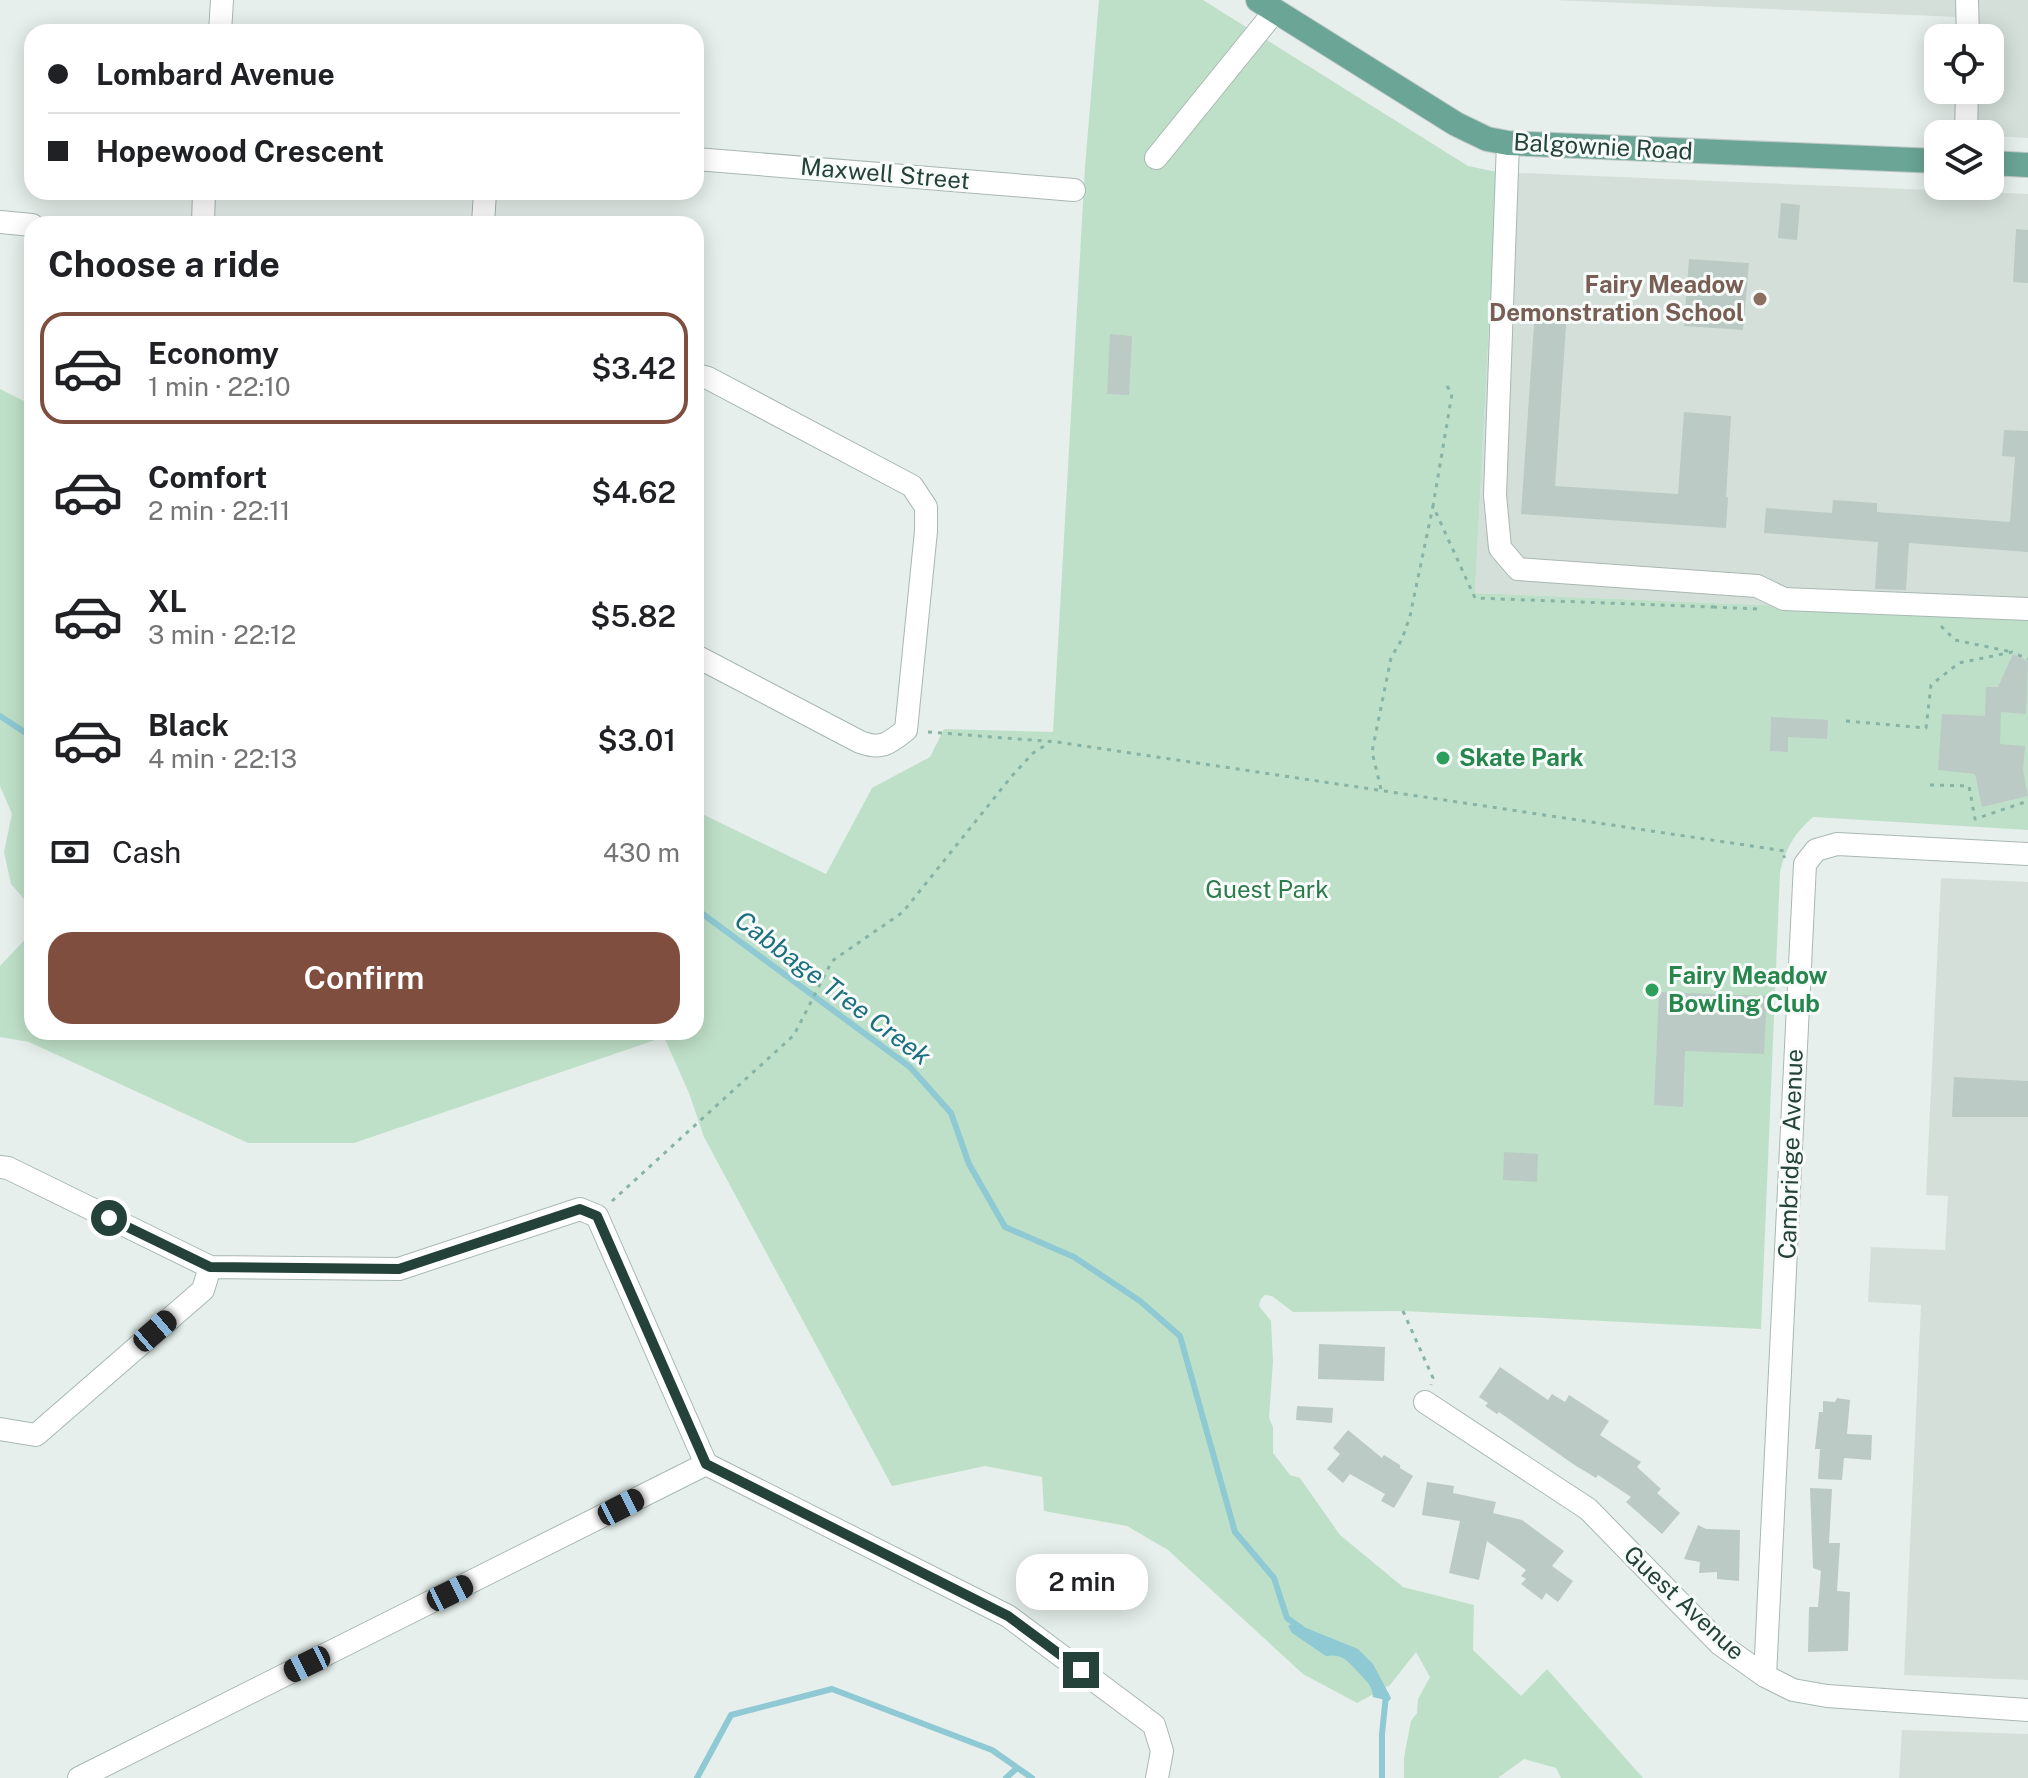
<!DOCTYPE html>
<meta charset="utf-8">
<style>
body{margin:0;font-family:"Public Sans",sans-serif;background:#f2f2f2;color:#202124;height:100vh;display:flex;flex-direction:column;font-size:30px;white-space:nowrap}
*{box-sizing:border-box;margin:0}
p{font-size:26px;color:#757577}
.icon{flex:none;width:44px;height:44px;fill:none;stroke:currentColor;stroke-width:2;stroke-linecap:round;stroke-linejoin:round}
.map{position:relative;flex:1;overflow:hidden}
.side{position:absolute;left:24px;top:216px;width:680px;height:824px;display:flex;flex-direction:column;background:#fff;border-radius:24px;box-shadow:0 4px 20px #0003}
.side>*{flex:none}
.hud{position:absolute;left:24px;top:24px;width:680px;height:176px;border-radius:24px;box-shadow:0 4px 20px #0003;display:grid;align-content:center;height:176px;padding:0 24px;background:#fff}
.fabs{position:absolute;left:1924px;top:24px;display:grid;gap:16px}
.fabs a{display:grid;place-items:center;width:80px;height:80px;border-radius:16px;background:#fff;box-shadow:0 4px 20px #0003;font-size:40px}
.end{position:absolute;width:36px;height:36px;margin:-18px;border:10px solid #24423a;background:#fff;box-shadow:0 0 0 4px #fff}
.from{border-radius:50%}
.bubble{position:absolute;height:56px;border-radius:24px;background:#fff;box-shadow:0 4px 20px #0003;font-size:26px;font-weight:600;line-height:56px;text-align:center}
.car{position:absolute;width:24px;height:48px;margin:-24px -12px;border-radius:10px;box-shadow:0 0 6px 2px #0007;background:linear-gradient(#222 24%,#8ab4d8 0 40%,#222 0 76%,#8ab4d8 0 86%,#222 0)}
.hud b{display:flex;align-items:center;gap:28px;height:76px;font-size:30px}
.hud b+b{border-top:2px solid #e0e0e0}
.hud i{width:20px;height:20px;background:#202124}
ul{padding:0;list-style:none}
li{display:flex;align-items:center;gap:24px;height:112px;margin:0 16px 12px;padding:0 8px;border:4px solid transparent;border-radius:24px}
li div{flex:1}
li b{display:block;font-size:30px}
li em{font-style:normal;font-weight:600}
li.on{border-color:#7f4e3f}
li>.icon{width:72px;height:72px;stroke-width:1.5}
h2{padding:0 24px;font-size:36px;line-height:96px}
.pay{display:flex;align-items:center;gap:20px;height:88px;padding:0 24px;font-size:30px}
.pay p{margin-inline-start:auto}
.cta{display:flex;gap:16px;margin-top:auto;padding:16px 24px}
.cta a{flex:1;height:92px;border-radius:24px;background:#7f4e3f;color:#fff;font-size:32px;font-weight:600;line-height:92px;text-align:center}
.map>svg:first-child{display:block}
.built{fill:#d4dfda}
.green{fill:#bfe0c8}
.water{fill:#8ec9d4}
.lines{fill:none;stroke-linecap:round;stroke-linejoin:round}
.stream{stroke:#8ec9d4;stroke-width:6}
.building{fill:#bbcac4}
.minor-casing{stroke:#a8b8b2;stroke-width:24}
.major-casing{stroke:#c2cac8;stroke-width:26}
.path{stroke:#86b3a5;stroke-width:3;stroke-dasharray:4 6;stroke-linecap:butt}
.minor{stroke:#fff;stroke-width:22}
.major{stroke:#6aa596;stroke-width:24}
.route{stroke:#24423a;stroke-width:10}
.education-dot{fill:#8d6e63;stroke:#f7fbf9;stroke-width:3}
.leisure-dot{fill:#2e9e5b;stroke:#f7fbf9;stroke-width:3}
.labels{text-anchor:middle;stroke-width:6;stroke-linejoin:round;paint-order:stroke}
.street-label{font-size:24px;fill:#24423a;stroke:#f7fbf9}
.education-label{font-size:24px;font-weight:bold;fill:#785e54;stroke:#f7fbf9;text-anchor:end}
.leisure-label{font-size:24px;font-weight:bold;fill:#27864d;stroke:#f7fbf9;text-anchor:start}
.park-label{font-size:24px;fill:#2d7a4b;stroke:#f7fbf9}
.water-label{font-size:26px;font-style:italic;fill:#1c6f80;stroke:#f7fbf9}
</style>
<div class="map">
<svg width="2028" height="1778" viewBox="0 0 2028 1778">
<rect width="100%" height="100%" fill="#e6efeb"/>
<!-- built -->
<path class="built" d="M1554 0H2028V138L1956 134 1957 90H1990V38H1959V17Z
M1497 172 2028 194V616L1475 593Z
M1941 878 2028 882V1680L1904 1675 1921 1305 1868 1302 1871 1247 1945 1250 1948 1196 1926 1195Z
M1902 1730 2028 1734V1778H1899Z"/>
<!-- green -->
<path class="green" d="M1099 0H1203L1468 166 1497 172 1475 593 2028 616V830L1813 817C1794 834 1786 848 1780 872L1761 1329 1403 1311 1293 1312 1272 1296 1265 1295 1261 1299 1259 1306 1271 1321 1273 1361 1269 1418 1273 1427V1453L1290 1475 1300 1478 1340 1535 1403 1587 1474 1605 1473 1650 1521 1696 1547 1669 1643 1778H1561L1556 1768 1524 1759 1498 1778H1404V1757L1411 1721 1417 1713 1418 1699 1430 1677 1416 1652 1390 1685 1357 1703 1303 1674 1168 1550 1127 1526 1044 1511 1042 1477 985 1466 892 1486 704 1137 689 1093 664 1037 354 1143H248L29 1042 0 1037V966L32 932V1032H696V811L826 874 872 788 930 757 944 729 1053 732 1085 167Z
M0 389 32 405V908L11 884 4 852 12 814 0 786Z"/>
<!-- water -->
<path class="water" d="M1294 1623 1358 1649 1373 1664 1391 1698 1389 1701 1373 1697C1372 1684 1367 1683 1360 1674 1349 1663 1344 1653 1326 1656L1292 1633 1288 1626Z"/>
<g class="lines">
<!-- stream -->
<path class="stream" d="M0 716 32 737
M696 909 910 1067 951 1113 969 1164 1005 1227 1074 1257 1140 1301 1180 1336 1235 1532 1274 1578 1287 1618 1301 1628
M697 1778 731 1715 832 1689 992 1750 1032 1778
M1006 1778 1017 1768
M1382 1778V1734L1386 1695"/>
</g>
<!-- building -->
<path class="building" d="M1781 203 1800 205 1797 240 1778 238Z
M2016 229 2028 230V283L2013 282Z
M1689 259 1749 263 1743 330 1684 326Z
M1535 310 1567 312 1555 486 1678 494 1684 412 1731 416 1726 497H1728L1726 528 1521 514Z
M1110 334 1132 336 1129 395 1107 394Z
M2004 430 2028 431V552L1909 543 1906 590 1875 589 1878 542 1764 533 1766 508 1832 513 1833 500 1877 503V512L2010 522 2015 457 2002 456Z
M2013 654 2028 661 2026 714 2001 712 2000 744 2025 746 2023 770 2028 796 1982 807 1975 774 1938 770 1942 714 1985 716 1986 687H1998Z
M1771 717 1828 720 1827 739 1788 737V752L1770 751Z
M1659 992 1767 996 1764 1054 1685 1051 1683 1107 1654 1105Z
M1954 1077 2028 1081V1117H1952Z
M1504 1152 1538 1154 1537 1182 1503 1180Z
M1319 1344 1385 1347 1384 1381 1318 1379Z
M1500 1367 1548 1400 1552 1394 1565 1402 1569 1395 1609 1421 1600 1435 1641 1462 1637 1467 1661 1489 1657 1493 1680 1513 1662 1534 1626 1502 1631 1497 1598 1475 1596 1478 1573 1464 1499 1412 1497 1414 1485 1406 1488 1403 1479 1397Z
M1837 1398 1850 1400 1847 1434 1872 1435 1871 1460 1844 1458 1842 1480 1818 1479 1820 1449H1815L1819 1412H1823V1401L1835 1402Z
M1297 1406 1333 1408 1332 1423 1296 1420Z
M1348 1430 1382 1458 1384 1455 1400 1465V1468L1413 1476 1394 1508 1381 1501 1385 1494 1350 1474 1343 1483 1327 1469 1340 1454 1333 1448Z
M1427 1482 1454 1486 1453 1493 1496 1502 1493 1513 1522 1520 1564 1551 1552 1566 1573 1581 1558 1602 1546 1593 1542 1600 1521 1584 1526 1579 1521 1576 1526 1570 1487 1541 1479 1580 1449 1573 1460 1521 1422 1515Z
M1810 1488 1832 1489 1829 1543H1840L1837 1591 1850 1592 1848 1651 1808 1652 1809 1607H1818L1821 1571 1813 1568Z
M1698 1525 1706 1529 1740 1530 1739 1581 1717 1579V1572L1699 1573 1700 1562 1684 1559Z"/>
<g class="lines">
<!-- minor casing -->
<g class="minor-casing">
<path id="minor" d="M1967 0 1968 38
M220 32 222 0
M1966 134 1967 90
M1508 143 1495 495 1500 548 1518 569 1757 586 1784 599 2028 609
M1156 158 1275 11
M696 159 1074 190
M0 222 32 225
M203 224 204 192
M483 224 485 192
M696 375 708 378 912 486 926 507V531L906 730C888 744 882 750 860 742L696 656
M0 1167 8 1168 210 1267 399 1269 580 1209 597 1216 706 1464
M1425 1402 1588 1509 1720 1644 1765 1676 1793 1690 1827 1696 2028 1710
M0 1429 36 1435 203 1290 210 1267
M706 1464 1008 1616 1154 1725 1162 1751 1157 1778
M1765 1676 1805 864 1816 850 1837 844 2028 854
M79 1778 706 1464"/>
</g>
<!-- major casing -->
<g class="major-casing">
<path id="major" d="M1258 0 1456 124 1487 139 1508 143 1938 161
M1990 163 2028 165"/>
</g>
<!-- path -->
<path class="path" d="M1447 386 1452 394 1433 506 1475 598 1713 607V604
M1713 607 1757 609
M1941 626 1955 640 2012 652
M1846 721 1926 728 1931 685 1959 663 2012 652 2028 659
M928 732 1057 742 1785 851 1784 858
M1930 785 1969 786 1975 819 2028 801
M1381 789 1372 752 1391 658 1402 639 1410 616 1433 506
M612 1201 794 1035 832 961 903 912 1011 777 1033 753 1049 743
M1403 1311 1433 1378 1431 1385"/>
<!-- minor -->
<use href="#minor" class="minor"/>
<!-- major -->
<use href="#major" class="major"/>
</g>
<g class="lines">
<!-- route -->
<path class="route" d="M109 1218 210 1267 399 1269 580 1209 597 1216 706 1464 1008 1616 1081 1670"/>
</g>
<!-- markers -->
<circle class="education-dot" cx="1760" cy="299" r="8"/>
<g class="leisure-dot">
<circle cx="1443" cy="758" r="8"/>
<circle cx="1652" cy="990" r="8"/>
</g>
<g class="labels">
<!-- street labels -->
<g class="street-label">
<text transform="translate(1603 147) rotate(3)" y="8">Balgownie Road</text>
<text transform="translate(885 174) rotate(5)" y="8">Maxwell Street</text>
<text transform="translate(1791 1154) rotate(-88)" y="8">Cambridge Avenue</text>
<text transform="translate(1684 1603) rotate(43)" y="8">Guest Avenue</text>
</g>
<!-- education labels -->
<g class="education-label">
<text x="1744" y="293">Fairy Meadow<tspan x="1744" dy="28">Demonstration School</tspan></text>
</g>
<!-- leisure labels -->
<g class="leisure-label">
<text x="1459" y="766">Skate Park</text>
<text x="1668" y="984">Fairy Meadow<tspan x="1668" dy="28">Bowling Club</tspan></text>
</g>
<!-- park labels -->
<g class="park-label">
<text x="1267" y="898">Guest Park</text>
</g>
<!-- water labels -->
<g class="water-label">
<text transform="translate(833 988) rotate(37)" y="9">Cabbage Tree Creek</text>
</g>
</g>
</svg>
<div class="fabs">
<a><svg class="icon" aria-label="locate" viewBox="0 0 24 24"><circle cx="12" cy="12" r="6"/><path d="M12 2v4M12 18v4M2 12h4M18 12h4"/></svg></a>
<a><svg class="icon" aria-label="layers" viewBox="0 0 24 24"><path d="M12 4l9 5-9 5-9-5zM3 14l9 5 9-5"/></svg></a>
</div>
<i class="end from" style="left:109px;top:1218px"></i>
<i class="end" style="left:1081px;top:1670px"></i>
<div class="bubble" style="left:1016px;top:1554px;width:132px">2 min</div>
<i class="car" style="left:155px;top:1331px;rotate:49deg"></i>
<i class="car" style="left:621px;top:1507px;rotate:63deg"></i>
<i class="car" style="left:450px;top:1593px;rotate:64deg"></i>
<i class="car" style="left:307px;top:1664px;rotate:244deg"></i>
<div class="hud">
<b><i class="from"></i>Lombard Avenue</b>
<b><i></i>Hopewood Crescent</b>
</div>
<section class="side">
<h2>Choose a ride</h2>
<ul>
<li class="on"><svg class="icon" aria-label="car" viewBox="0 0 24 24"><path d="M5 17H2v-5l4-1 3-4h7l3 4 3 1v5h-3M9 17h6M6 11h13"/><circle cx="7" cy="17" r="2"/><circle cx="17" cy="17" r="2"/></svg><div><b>Economy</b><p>1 min · 22:10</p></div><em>$3.42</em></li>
<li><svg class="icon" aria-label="car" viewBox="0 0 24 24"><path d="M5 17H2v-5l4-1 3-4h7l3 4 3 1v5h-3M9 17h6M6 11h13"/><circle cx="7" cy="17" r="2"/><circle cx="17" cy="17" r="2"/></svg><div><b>Comfort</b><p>2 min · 22:11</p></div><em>$4.62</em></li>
<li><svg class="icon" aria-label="car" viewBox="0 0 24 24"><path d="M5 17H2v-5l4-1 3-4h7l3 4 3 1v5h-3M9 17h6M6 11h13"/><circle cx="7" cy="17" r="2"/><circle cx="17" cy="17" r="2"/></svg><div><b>XL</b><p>3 min · 22:12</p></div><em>$5.82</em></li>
<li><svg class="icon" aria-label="car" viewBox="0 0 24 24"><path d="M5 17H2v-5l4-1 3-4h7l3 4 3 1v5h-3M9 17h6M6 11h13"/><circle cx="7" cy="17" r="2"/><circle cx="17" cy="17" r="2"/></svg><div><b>Black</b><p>4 min · 22:13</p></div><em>$3.01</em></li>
</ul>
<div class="pay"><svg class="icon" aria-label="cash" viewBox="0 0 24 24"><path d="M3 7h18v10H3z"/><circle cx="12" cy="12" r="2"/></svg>Cash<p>430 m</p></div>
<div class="cta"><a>Confirm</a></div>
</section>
</div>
